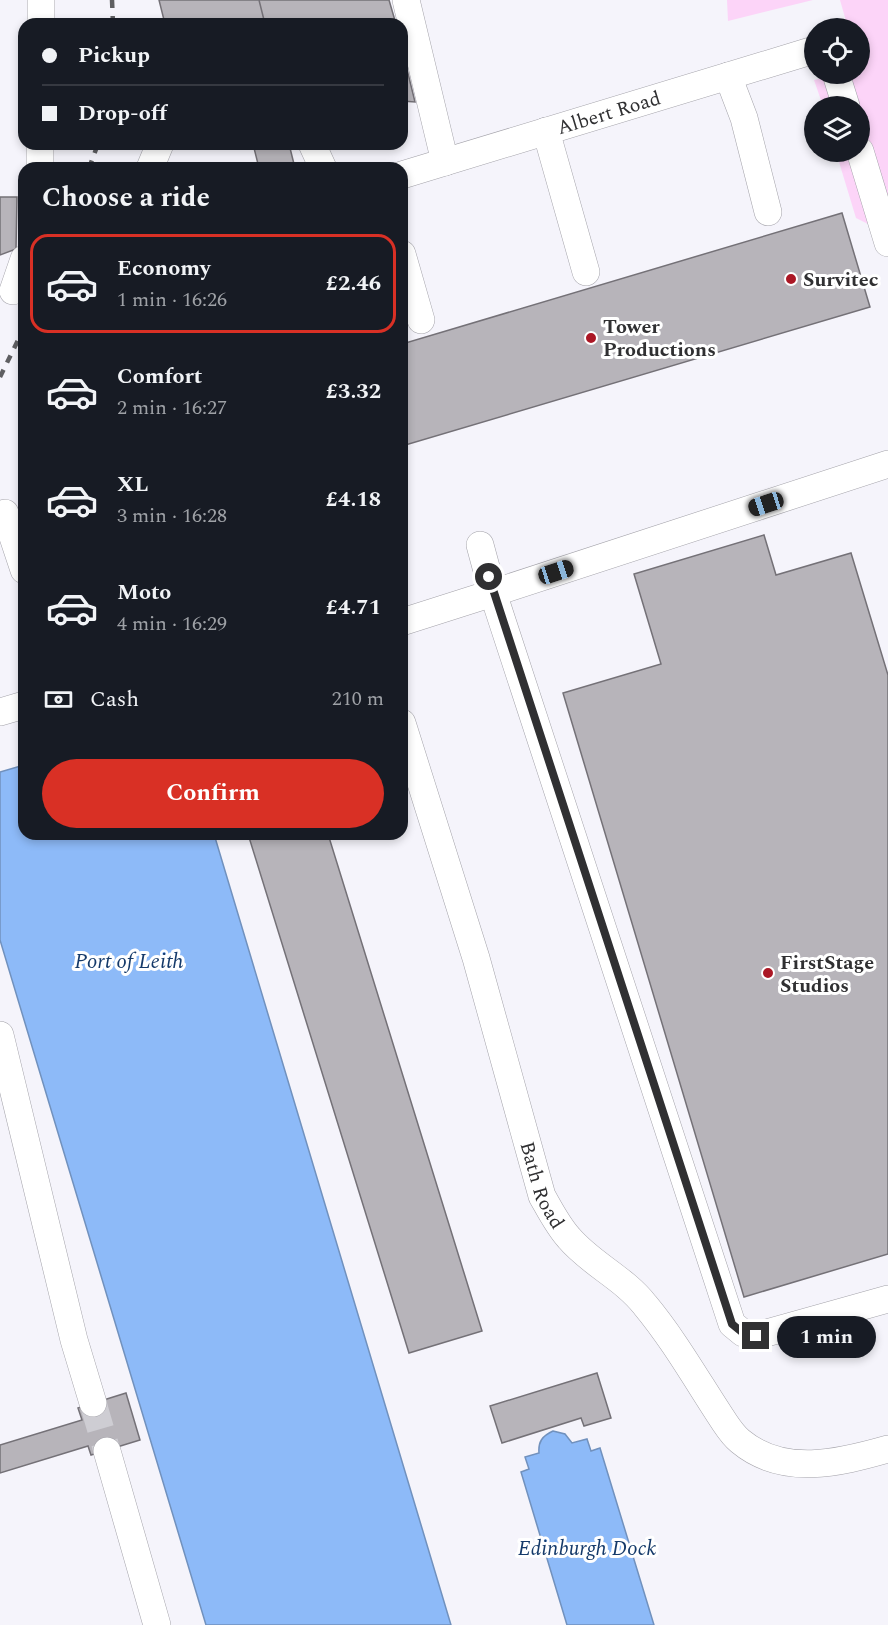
<!DOCTYPE html>
<meta charset="utf-8">
<style>
body{margin:0;font-family:Spectral,serif;background:#20242c;color:#f1f3f6;height:100vh;display:flex;flex-direction:column;font-size:22px;white-space:nowrap}
*{box-sizing:border-box;margin:0}
p{font-size:20px;color:#9ea1a6}
.icon{flex:none;width:33px;height:33px;fill:none;stroke:currentColor;stroke-width:2;stroke-linecap:round;stroke-linejoin:round}
.map{position:relative;flex:1;overflow:hidden}
.panel{position:absolute;left:18px;top:162px;width:390px;height:678px;display:flex;flex-direction:column;background:#171b24;border-radius:18px;box-shadow:0 3px 9px #0003}
.panel>*{flex:none}
.banner{position:absolute;left:18px;top:18px;width:390px;height:132px;border-radius:18px;box-shadow:0 3px 9px #0003;display:grid;align-content:center;height:132px;padding:0 24px;background:#171b24}
.buttons{position:absolute;left:804px;top:18px;display:grid;gap:12px}
.buttons a{display:grid;place-items:center;width:66px;height:66px;border-radius:50%;background:#171b24;box-shadow:0 3px 9px #0003;font-size:30px}
.end{position:absolute;width:27px;height:27px;margin:-14px;border:8px solid #303032;background:#fff;box-shadow:0 0 0 3px #fff}
.from{border-radius:50%}
.bubble{position:absolute;height:42px;border-radius:21px;background:#171b24;box-shadow:0 3px 9px #0003;font-size:20px;font-weight:700;line-height:42px;text-align:center}
.car{position:absolute;width:18px;height:36px;margin:-18px -9px;border-radius:8px;box-shadow:0 0 4px 2px #0007;background:linear-gradient(#222 24%,#8ab4d8 0 40%,#222 0 76%,#8ab4d8 0 86%,#222 0)}
.banner b{display:flex;align-items:center;gap:21px;height:57px;font-size:22px}
.banner b+b{border-top:2px solid #363941}
.banner i{width:15px;height:15px;background:#f1f3f6}
ul{padding:0;list-style:none}
li{display:flex;align-items:center;gap:18px;height:99px;margin:0 12px 9px;padding:0 12px;border:3px solid transparent;border-radius:18px}
li div{flex:1}
li b{display:block;font-size:22px}
li em{font-style:normal;font-weight:700}
li.active{border-color:#d93025}
li>.icon{width:54px;height:54px;stroke-width:1.5}
h2{padding:0 24px;font-size:27px;line-height:72px}
.pay{display:flex;align-items:center;gap:15px;height:66px;padding:0 24px;font-size:22px}
.pay p{margin-inline-start:auto}
.cta{display:flex;gap:12px;margin-top:auto;padding:12px 24px}
.cta a{flex:1;height:69px;border-radius:36px;background:#d93025;color:#fff;font-size:24px;font-weight:700;line-height:69px;text-align:center}
.map>svg:first-child{display:block}
.green{fill:#fcd4f8}
.water{fill:#8dbaf8;stroke:#7191bd;stroke-width:1.5}
.building{fill:#b7b4ba;stroke:#747177;stroke-width:1.5}
.lines{fill:none;stroke-linecap:round;stroke-linejoin:round}
.minor-tunnel{stroke:#cecdd3;stroke-width:27;stroke-dasharray:27 14;stroke-linecap:butt}
.minor-casing{stroke:#a4a3aa;stroke-width:28}
.minor{stroke:#fff;stroke-width:27}
.rail{stroke:#5f5f62;stroke-width:4.5;stroke-dasharray:8 8;stroke-linecap:butt}
.route{stroke:#303032;stroke-width:8}
.poi-dot{fill:#ab1725;stroke:#fff;stroke-width:2}
.labels{text-anchor:middle;stroke-width:6;stroke-linejoin:round;paint-order:stroke}
.street-label{font-size:20px;fill:#303032;stroke:#fff}
.poi-label{font-size:20px;font-weight:bold;fill:#303032;stroke:#fff;text-anchor:start}
.water-label{font-size:21px;font-style:italic;fill:#153a6a;stroke:#fff}
</style>
<div class="map">
<svg width="888" height="1625" viewBox="0 0 888 1625">
<rect width="100%" height="100%" fill="#f5f4fb"/>
<!-- green -->
<path class="green" d="M727 0H813L728 21Z
M840 0H888V234L856 218 836 152H860V106H823L814 80 841 74H860V28H848Z"/>
<!-- water -->
<path class="water" d="M24 765V834H214L451 1625H206L0 940V772Z
M553 1431 565 1434 572 1443 587 1439 591 1451 600 1448 654 1625H567L521 1472 529 1469 525 1457 539 1453C538 1442 542 1436 553 1431Z"/>
<!-- building -->
<path class="building" d="M159 0H259L265 24H165Z
M259 0H389L396 24H265Z
M402 49 415 102 402 101Z
M253 144H289L295 168H259Z
M0 197H17L16 249 0 255Z
M842 213 870 307 402 446V344Z
M764 535 776 575 851 553 888 675V1254L744 1297 563 693 661 664 634 574Z
M248 834H328L482 1331 409 1353Z
M597 1373 611 1418 584 1426 581 1418 502 1443 490 1406Z
M126 1393 140 1440 91 1455 88 1446 0 1473V1445L82 1420 78 1408Z"/>
<g class="lines">
<!-- minor-tunnel -->
<path class="minor-tunnel" d="M93 1403 107 1451"/>
<!-- minor casing -->
<g class="minor-casing">
<g id="minor">
<path d="M41 0V24"/>
<path d="M406 0 445 162"/>
<path d="M836 74 846 106"/>
<path d="M728 76 744 118 768 212"/>
<path d="M546 131 586 272"/>
<path d="M312 144 323 168"/>
<path d="M860 151 888 243"/>
<path d="M40 168V144"/>
<path d="M150 168 160 144"/>
<path id="s1" d="M402 175 814 50"/>
<path d="M402 254 421 320"/>
<path d="M13 291 24 259"/>
<path d="M888 464 493 593 732 1324 743 1333 756 1336 888 1299"/>
<path d="M5 513 24 570"/>
<path d="M402 622 493 593 480 545"/>
<path d="M0 712 24 705"/>
<path id="s2" d="M402 723 476 958 542 1196C550 1210 558 1226 569 1238 591 1264 624 1278 645 1305 675 1341 699 1384 725 1423 729 1429 734 1436 740 1441 783 1477 839 1463 888 1449"/>
<path d="M0 1035 74 1340 93 1403"/>
<path d="M107 1451 157 1625"/>
</g>
</g>
<!-- minor -->
<use href="#minor" class="minor"/>
<!-- rail -->
<path class="rail" d="M112 0 113 24
M89 168 98 144
M0 377 24 328"/>
</g>
<g class="lines">
<!-- route -->
<path class="route" d="M489 577 732 1324 743 1333 756 1336"/>
</g>
<!-- markers -->
<g class="poi-dot">
<circle cx="791" cy="279" r="6"/>
<circle cx="591" cy="338" r="6"/>
<circle cx="768" cy="973" r="6"/>
</g>
<g class="labels">
<!-- street labels -->
<g class="street-label">
<text dy="7" stroke="none"><textPath href="#s1" startOffset="216">Albert Road</textPath></text>
<text dy="7" stroke="none"><textPath href="#s2" startOffset="483">Bath Road</textPath></text>
</g>
<!-- poi labels -->
<g class="poi-label">
<text x="803" y="286">Survitec</text>
<text x="603" y="333">Tower<tspan x="603" dy="23">Productions</tspan></text>
<text x="780" y="969">FirstStage<tspan x="780" dy="23">Studios</tspan></text>
</g>
<!-- water labels -->
<g class="water-label">
<text x="129" y="968">Port of Leith</text>
<text x="587" y="1555">Edinburgh Dock</text>
</g>
</g>
</svg>
<div class="buttons">
<a><svg class="icon" aria-label="locate" viewBox="0 0 24 24"><circle cx="12" cy="12" r="6"/><path d="M12 2v4M12 18v4M2 12h4M18 12h4"/></svg></a>
<a><svg class="icon" aria-label="layers" viewBox="0 0 24 24"><path d="M12 4l9 5-9 5-9-5zM3 14l9 5 9-5"/></svg></a>
</div>
<i class="end from" style="left:489px;top:577px"></i>
<i class="end" style="left:756px;top:1336px"></i>
<div class="bubble" style="left:777px;top:1316px;width:99px">1 min</div>
<i class="car" style="left:766px;top:504px;rotate:252deg"></i>
<i class="car" style="left:556px;top:572px;rotate:72deg"></i>
<div class="banner">
<b><i class="from"></i>Pickup</b>
<b><i></i>Drop-off</b>
</div>
<section class="panel">
<h2>Choose a ride</h2>
<ul>
<li class="active"><svg class="icon" aria-label="car" viewBox="0 0 24 24"><path d="M5 17H2v-5l4-1 3-4h7l3 4 3 1v5h-3M9 17h6M6 11h13"/><circle cx="7" cy="17" r="2"/><circle cx="17" cy="17" r="2"/></svg><div><b>Economy</b><p>1 min · 16:26</p></div><em>£2.46</em></li>
<li><svg class="icon" aria-label="car" viewBox="0 0 24 24"><path d="M5 17H2v-5l4-1 3-4h7l3 4 3 1v5h-3M9 17h6M6 11h13"/><circle cx="7" cy="17" r="2"/><circle cx="17" cy="17" r="2"/></svg><div><b>Comfort</b><p>2 min · 16:27</p></div><em>£3.32</em></li>
<li><svg class="icon" aria-label="car" viewBox="0 0 24 24"><path d="M5 17H2v-5l4-1 3-4h7l3 4 3 1v5h-3M9 17h6M6 11h13"/><circle cx="7" cy="17" r="2"/><circle cx="17" cy="17" r="2"/></svg><div><b>XL</b><p>3 min · 16:28</p></div><em>£4.18</em></li>
<li><svg class="icon" aria-label="car" viewBox="0 0 24 24"><path d="M5 17H2v-5l4-1 3-4h7l3 4 3 1v5h-3M9 17h6M6 11h13"/><circle cx="7" cy="17" r="2"/><circle cx="17" cy="17" r="2"/></svg><div><b>Moto</b><p>4 min · 16:29</p></div><em>£4.71</em></li>
</ul>
<div class="pay"><svg class="icon" aria-label="cash" viewBox="0 0 24 24"><path d="M3 7h18v10H3z"/><circle cx="12" cy="12" r="2"/></svg>Cash<p>210 m</p></div>
<div class="cta"><a>Confirm</a></div>
</section>
</div>
